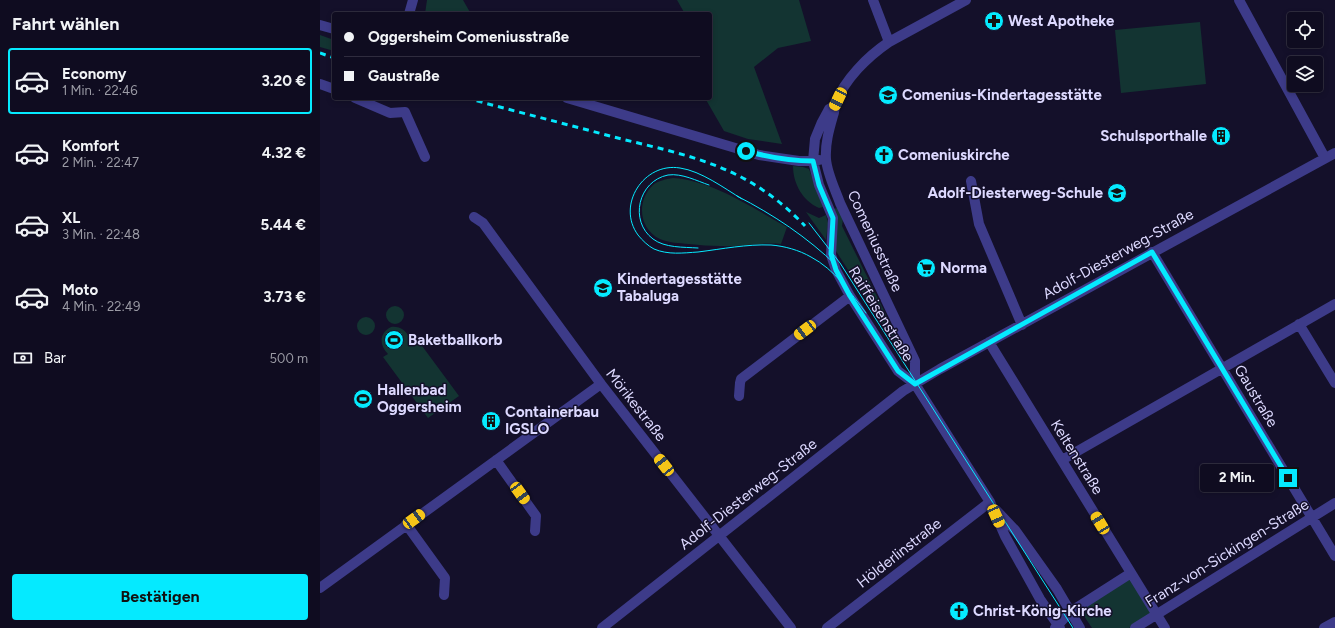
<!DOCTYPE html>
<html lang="de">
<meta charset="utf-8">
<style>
body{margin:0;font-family:Figtree,sans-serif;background:#1d1a2d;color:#f1f3f6;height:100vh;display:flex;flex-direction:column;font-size:15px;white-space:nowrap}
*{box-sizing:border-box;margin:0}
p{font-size:13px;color:#9b9ba5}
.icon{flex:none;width:22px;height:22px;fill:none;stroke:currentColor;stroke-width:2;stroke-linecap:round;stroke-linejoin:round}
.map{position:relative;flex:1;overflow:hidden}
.panel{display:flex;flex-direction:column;background:#0f0c20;width:320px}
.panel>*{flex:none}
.hud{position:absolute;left:12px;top:12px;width:380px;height:88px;border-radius:4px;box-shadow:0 2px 6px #0003,0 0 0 1px #2f2c3e;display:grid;align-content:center;height:88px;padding:0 12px;background:#0f0c20}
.controls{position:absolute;left:967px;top:12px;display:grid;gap:8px}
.controls a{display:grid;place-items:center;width:36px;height:36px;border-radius:4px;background:#0f0c20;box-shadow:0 2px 6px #0003,0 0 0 1px #2f2c3e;font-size:20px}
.end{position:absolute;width:18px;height:18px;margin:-9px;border:5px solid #05eaff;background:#111;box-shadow:0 0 0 2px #111}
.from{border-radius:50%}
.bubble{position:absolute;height:28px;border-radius:4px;background:#0f0c20;box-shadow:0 2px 6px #0003,0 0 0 1px #2f2c3e;font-size:13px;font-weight:700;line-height:28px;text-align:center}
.car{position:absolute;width:12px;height:24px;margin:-12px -6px;border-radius:5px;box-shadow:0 0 3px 1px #0007;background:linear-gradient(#f5c518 24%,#345 0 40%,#f5c518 0 76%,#345 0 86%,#f5c518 0)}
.hud b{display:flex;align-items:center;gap:14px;height:38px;font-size:15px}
.hud b+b{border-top:1px solid #2f2c3e}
.hud i{width:10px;height:10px;background:#f1f3f6}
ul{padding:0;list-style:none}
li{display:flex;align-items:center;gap:12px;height:66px;margin:0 8px 6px;padding:0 4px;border:2px solid transparent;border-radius:4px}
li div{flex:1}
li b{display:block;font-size:15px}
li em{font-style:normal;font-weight:700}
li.on{border-color:#05eaff}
li>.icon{width:36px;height:36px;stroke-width:1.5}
h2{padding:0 12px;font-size:18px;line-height:48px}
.pay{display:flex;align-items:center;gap:10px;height:44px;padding:0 12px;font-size:15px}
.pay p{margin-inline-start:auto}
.action{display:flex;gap:8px;margin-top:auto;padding:8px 12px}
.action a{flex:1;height:46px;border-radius:4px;background:#05eaff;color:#111;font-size:16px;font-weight:700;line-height:46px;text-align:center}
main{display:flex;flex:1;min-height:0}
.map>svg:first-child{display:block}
.green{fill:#133432}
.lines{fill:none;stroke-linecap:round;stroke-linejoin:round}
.minor{stroke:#3d3b89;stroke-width:10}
.tram{stroke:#05eaff;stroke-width:1}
.rail{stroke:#05eaff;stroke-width:3;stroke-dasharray:6 5;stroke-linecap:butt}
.route{stroke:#05eaff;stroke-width:5}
.labels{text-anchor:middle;stroke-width:3;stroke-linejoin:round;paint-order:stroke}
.poi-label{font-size:15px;font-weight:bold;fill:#ddd9ff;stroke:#14102a;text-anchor:start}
.street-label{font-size:15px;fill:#ddd9ff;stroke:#14102a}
</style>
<main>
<section class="panel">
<h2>Fahrt wählen</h2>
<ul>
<li class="on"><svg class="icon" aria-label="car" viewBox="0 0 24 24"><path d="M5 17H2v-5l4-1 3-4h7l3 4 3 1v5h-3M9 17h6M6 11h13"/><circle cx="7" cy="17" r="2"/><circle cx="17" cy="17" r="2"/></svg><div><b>Economy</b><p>1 Min. · 22:46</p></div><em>3.20 €</em></li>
<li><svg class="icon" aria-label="car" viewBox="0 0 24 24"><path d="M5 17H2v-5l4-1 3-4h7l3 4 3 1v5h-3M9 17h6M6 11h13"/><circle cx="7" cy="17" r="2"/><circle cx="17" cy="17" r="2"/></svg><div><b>Komfort</b><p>2 Min. · 22:47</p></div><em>4.32 €</em></li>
<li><svg class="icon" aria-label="car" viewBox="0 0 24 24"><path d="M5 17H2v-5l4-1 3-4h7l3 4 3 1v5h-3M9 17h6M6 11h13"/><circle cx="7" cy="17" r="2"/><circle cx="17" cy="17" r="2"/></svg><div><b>XL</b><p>3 Min. · 22:48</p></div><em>5.44 €</em></li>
<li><svg class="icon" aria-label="car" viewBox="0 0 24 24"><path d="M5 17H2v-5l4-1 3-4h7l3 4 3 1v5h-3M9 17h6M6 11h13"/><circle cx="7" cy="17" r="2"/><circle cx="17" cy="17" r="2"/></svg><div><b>Moto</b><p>4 Min. · 22:49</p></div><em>3.73 €</em></li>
</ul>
<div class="pay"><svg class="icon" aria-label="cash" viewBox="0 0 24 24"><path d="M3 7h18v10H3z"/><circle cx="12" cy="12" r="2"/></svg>Bar<p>500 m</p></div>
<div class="action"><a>Bestätigen</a></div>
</section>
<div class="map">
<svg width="1015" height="628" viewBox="0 0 1015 628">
<rect width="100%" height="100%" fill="#14102a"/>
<!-- green -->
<path class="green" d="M107 0H143L151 14H105Z
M357 0H479L491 41 458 48 434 67 462 144 428 139 404 131 385 98H390V14H365Z
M880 22 886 84 801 93 795 30Z
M0 35 14 40V51L0 47Z
M473 166 483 167 489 169 503 207 499 208C483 201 473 184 473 166Z
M353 178C391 180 433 208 467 227L461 244C440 242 420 247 400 246 390 246 380 245 369 244 359 243 349 243 340 239 319 229 316 201 333 185 338 181 346 179 353 178Z
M517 208 523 219 522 226 584 351 581 353 516 251C513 236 521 225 514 209Z
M486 212 499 218 506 215 508 223 506 240Z
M66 315a9 9 0 1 1 18 0a9 9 0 1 1-18 0Z
M37 326a9 9 0 1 1 18 0a9 9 0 1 1-18 0Z
M71 327C80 326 86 330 89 338L94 335 139 396 108 418 63 357 68 354C59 345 59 333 71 327Z
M810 579 832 613 809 628H772L760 610Z"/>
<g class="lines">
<!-- minor -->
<path class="minor" d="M553 0 569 42
M919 0 1005 158
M89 14 93 0
M0 25 14 29
M0 84 14 89
M35 98 70 113 85 112 105 157
M247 98 439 155 479 161 499 160
M514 106 509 109 502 122 495 139 493 161 499 185 513 218 511 255 516 270 530 296 578 371 595 384 633 444 670 502 685 536 720 599 740 628
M651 181 659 224 702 325
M154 217 163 223 281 384 471 628
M832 252 1015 556
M979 324 1015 383
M669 342 845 628
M595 384V361L520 203C515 189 507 173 506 159 505 144 509 130 513 116 515 112 514 108 515 104 525 79 547 57 569 42L646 0
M419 396 420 383 421 379 530 296
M176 460 216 516 215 531
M742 460 1015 304
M676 510 695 530 737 589 760 628
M86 524 125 578 124 595
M0 588 281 384
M282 628 583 391 620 369 1015 153
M507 628 670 502
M735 628 750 612 811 573
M815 628 1015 503
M1004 628 1015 622"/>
<!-- tram -->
<path class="tram" d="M417 196C454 215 487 237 517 266
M422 199C404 188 381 171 360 168 324 162 296 205 318 235 322 240 328 246 334 249 348 255 363 253 378 252 402 249 427 244 451 245 464 246 479 250 491 257 514 269 531 293 546 313
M489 223 520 263 753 628
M378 248C363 247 345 248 333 239 309 221 318 181 348 175 362 173 377 181 389 185"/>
<!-- rail -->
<path class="rail" d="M0 53 14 58
M146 98C194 111 242 123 290 136 332 147 376 155 415 174 442 187 465 205 485 226"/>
</g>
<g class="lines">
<!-- route -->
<path class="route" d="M426 151C448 157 471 161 493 161L499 185 513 218 511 254 516 270 530 296 578 371 595 384 832 252 968 478"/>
</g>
<!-- icons -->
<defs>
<g id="pharmacy-disc" transform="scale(1)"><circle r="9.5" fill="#05eaff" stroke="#14102a"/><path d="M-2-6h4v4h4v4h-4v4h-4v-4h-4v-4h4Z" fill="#111"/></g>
<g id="school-disc" transform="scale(1)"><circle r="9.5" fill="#05eaff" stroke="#14102a"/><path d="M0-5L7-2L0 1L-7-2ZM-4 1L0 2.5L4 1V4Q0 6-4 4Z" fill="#111"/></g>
<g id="building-disc" transform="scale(1)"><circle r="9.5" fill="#05eaff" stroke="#14102a"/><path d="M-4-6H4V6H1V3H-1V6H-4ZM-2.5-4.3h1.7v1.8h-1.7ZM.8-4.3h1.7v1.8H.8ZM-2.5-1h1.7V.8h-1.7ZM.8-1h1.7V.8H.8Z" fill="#111"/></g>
<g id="church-disc" transform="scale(1)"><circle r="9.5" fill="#05eaff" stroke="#14102a"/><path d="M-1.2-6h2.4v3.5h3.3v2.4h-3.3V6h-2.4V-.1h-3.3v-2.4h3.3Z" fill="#111"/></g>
<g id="supermarket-disc" transform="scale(1)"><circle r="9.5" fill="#05eaff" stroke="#14102a"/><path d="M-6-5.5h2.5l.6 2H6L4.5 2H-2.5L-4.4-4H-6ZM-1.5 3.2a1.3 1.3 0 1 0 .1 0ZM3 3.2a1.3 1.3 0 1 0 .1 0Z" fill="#111"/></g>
<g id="stadium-disc" transform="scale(1)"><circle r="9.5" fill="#05eaff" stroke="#14102a"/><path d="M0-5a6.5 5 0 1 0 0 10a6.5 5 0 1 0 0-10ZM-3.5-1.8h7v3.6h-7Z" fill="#111"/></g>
</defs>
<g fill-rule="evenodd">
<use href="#pharmacy-disc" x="674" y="21"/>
<use href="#school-disc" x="568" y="95"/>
<use href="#building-disc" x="901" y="136"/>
<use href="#church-disc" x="564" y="155"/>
<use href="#school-disc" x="797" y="193"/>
<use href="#supermarket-disc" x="606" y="268"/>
<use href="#school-disc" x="283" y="288"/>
<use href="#stadium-disc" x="74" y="340"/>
<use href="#stadium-disc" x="43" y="399"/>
<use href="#building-disc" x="171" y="421"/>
<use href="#church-disc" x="639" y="611"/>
</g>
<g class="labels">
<!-- poi labels -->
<g class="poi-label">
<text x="688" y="26">West Apotheke</text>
<text x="582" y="100">Comenius-Kindertagesstätte</text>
<text x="887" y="141" text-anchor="end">Schulsporthalle</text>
<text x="578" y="160">Comeniuskirche</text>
<text x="783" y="198" text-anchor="end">Adolf-Diesterweg-Schule</text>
<text x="620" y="273">Norma</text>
<text x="297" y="284">Kindertagesstätte<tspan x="297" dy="17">Tabaluga</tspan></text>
<text x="88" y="345">Baketballkorb</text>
<text x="57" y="395">Hallenbad<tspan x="57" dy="17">Oggersheim</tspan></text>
<text x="185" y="417">Containerbau<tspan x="185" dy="17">IGSLO</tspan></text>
<text x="653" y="616">Christ-König-Kirche</text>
</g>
<!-- street labels -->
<g class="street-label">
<text transform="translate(555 241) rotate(65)" y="5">Comeniusstraße</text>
<text transform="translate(798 254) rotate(-29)" y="5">Adolf-Diesterweg-Straße</text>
<text transform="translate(561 314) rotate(58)" y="5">Raiffeisenstraße</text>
<text transform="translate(936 396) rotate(59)" y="5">Gaustraße</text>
<text transform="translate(316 405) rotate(52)" y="5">Mörikestraße</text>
<text transform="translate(757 457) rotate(58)" y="5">Keltenstraße</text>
<text transform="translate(428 494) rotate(-38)" y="5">Adolf-Diesterweg-Straße</text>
<text transform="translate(579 553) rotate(-38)" y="5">Hölderlinstraße</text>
<text transform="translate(907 553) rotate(-32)" y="5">Franz-von-Sickingen-Straße</text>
</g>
</g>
</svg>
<div class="controls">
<a><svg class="icon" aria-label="locate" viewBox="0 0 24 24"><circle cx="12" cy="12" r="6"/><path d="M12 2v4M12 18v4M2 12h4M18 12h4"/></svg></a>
<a><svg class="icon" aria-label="layers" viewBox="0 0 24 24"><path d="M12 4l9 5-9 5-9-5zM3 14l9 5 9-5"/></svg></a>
</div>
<i class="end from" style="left:426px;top:151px"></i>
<i class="end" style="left:968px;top:478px"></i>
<div class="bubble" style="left:880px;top:464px;width:74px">2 Min.</div>
<i class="car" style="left:518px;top:99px;rotate:206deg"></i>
<i class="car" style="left:485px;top:330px;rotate:233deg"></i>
<i class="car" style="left:344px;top:465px;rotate:322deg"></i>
<i class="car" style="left:200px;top:493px;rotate:144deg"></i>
<i class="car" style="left:676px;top:516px;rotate:156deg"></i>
<i class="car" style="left:94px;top:519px;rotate:54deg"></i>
<i class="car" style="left:780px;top:523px;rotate:329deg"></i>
<div class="hud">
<b><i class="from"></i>Oggersheim Comeniusstraße</b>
<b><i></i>Gaustraße</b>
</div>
</div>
</main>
